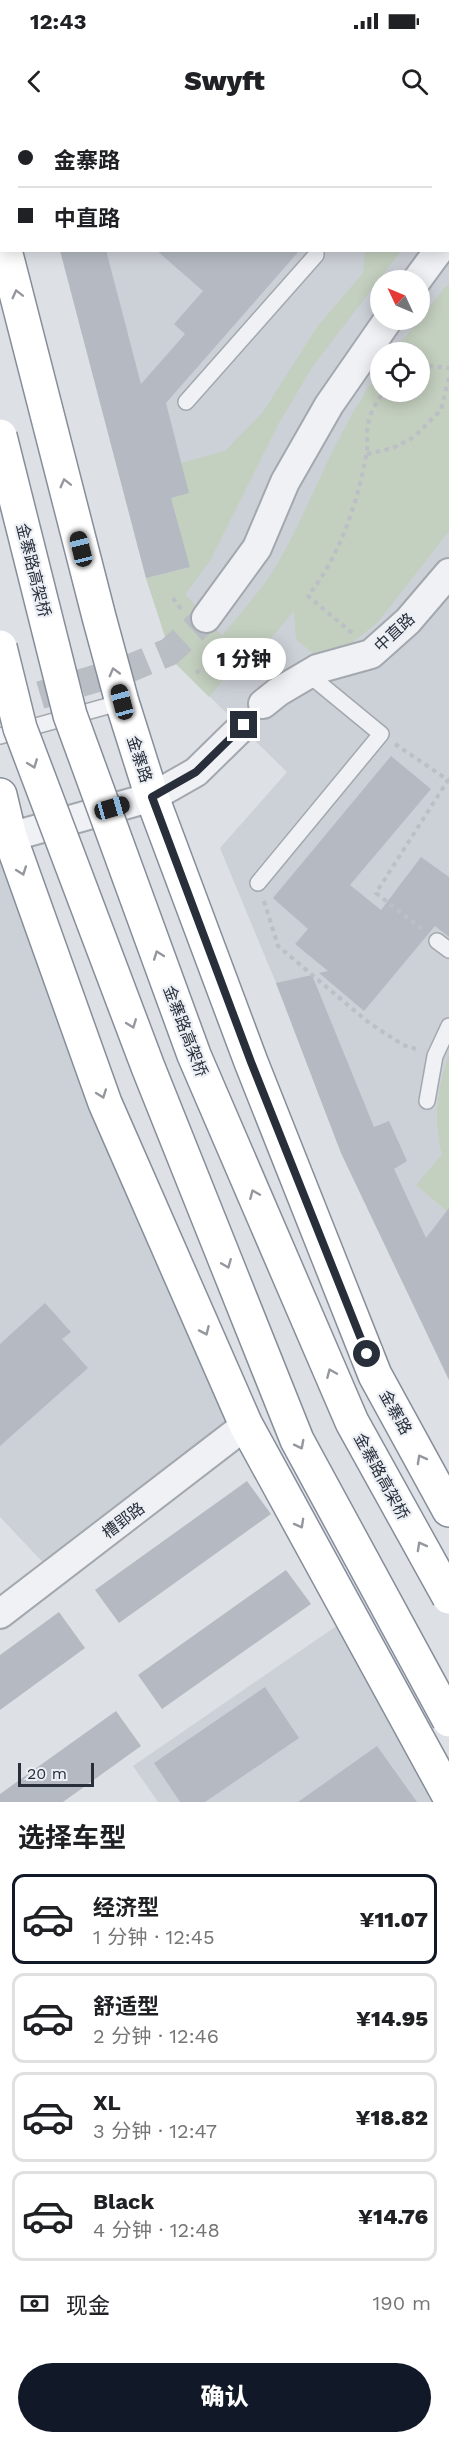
<!DOCTYPE html>
<html lang="zh">
<meta charset="utf-8">
<style>
body{margin:0;font-family:"Work Sans","Noto Sans SC",sans-serif;background:#f6f6f6;color:#202124;height:100vh;display:flex;flex-direction:column;font-size:22px;white-space:nowrap}
*{box-sizing:border-box;margin:0}
p{font-size:20px;color:#757577}
.icon{flex:none;width:33px;height:33px;fill:none;stroke:currentColor;stroke-width:2;stroke-linecap:round;stroke-linejoin:round}
.map{position:relative;height:1682px;overflow:hidden}
.sheet{display:flex;flex-direction:column;background:#fff;flex:1}
.sheet>*{flex:none}
.guide{position:absolute;left:0px;top:0px;width:450px;height:132px;box-shadow:0 3px 15px #0003;display:grid;align-content:center;height:132px;padding:0 18px;background:#fff}
.needle{width:39px;rotate:314deg}
.tools{position:absolute;left:370px;top:150px;display:grid;gap:12px}
.tools a{display:grid;place-items:center;width:60px;height:60px;border-radius:50%;background:#fff;box-shadow:0 3px 15px #0003;font-size:30px}
.scale{position:absolute;left:18px;bottom:15px;width:76px;box-sizing:border-box;padding-left:6px;border:3px solid #282f3b;border-top:0;font-size:16px;line-height:21px;white-space:nowrap;color:#282f3b;-webkit-text-stroke:4px #eceff4;paint-order:stroke}
.end{position:absolute;width:27px;height:27px;margin:-14px;border:8px solid #282f3b;background:#fff;box-shadow:0 0 0 3px #fff}
.from{border-radius:50%}
.bubble{position:absolute;height:42px;border-radius:21px;background:#fff;box-shadow:0 3px 15px #0003;font-size:20px;font-weight:800;line-height:42px;text-align:center}
.car{position:absolute;width:18px;height:36px;margin:-18px -9px;border-radius:8px;box-shadow:0 0 4px 2px #0007;background:linear-gradient(#222 24%,#8ab4d8 0 40%,#222 0 76%,#8ab4d8 0 86%,#222 0)}
.guide b{display:flex;align-items:center;gap:21px;height:57px;font-size:22px}
.guide b+b{border-top:2px solid #e0e0e0}
.guide i{width:15px;height:15px;background:#202124}
ul{padding:0;list-style:none}
li{display:flex;align-items:center;gap:18px;height:90px;margin:0 12px 9px;padding:0 6px;border:3px solid #e0e0e0;border-radius:12px}
li div{flex:1}
li b{display:block;font-size:22px}
li em{font-style:normal;font-weight:800}
li.selected{border-color:#111827}
li>.icon{width:54px;height:54px;stroke-width:1.5}
h2{padding:0 18px;font-size:27px;line-height:72px}
.pay{display:flex;align-items:center;gap:15px;height:66px;padding:0 18px;font-size:22px}
.pay p{margin-inline-start:auto}
.primary-button{display:flex;gap:12px;margin-top:auto;padding:12px 18px}
.primary-button a{flex:1;height:69px;border-radius:36px;background:#111827;color:#fff;font-size:24px;font-weight:800;line-height:69px;text-align:center}
.status{display:flex;justify-content:space-between;align-items:center;height:42px;padding:0 30px;background:#fff;direction:ltr}
.status svg{height:16px;fill:currentColor}
header{display:flex;justify-content:space-between;align-items:center;height:78px;padding:0 18px;background:#fff;font-size:27px;font-weight:800}
.map>svg:first-child{display:block}
.built{fill:#ccd0d7;fill-rule:evenodd}
.green{fill:#c3cfbf}
.building{fill:#b5bac2}
.lines{fill:none;stroke-linecap:round;stroke-linejoin:round}
.minor-tunnel{stroke:#b9bdc4;stroke-width:28;stroke-dasharray:28 14;stroke-linecap:butt}
.service-casing{stroke:#a3a8af;stroke-width:18}
.minor-casing{stroke:#a3a8af;stroke-width:32}
.trunk-casing{stroke:#868e9b;stroke-width:36}
.path{stroke:#bcbfc5;stroke-width:4;stroke-dasharray:4.5 4.5;stroke-linecap:butt}
.service{stroke:#f0f1f5;stroke-width:15}
.minor{stroke:#f0f1f5;stroke-width:28}
.trunk{stroke:#fff;stroke-width:33}
.trunk-bridge-casing{stroke:#868e9b;stroke-width:36;stroke-linecap:butt}
.trunk-bridge{stroke:#fff;stroke-width:33}
.oneway{stroke:#94979d}
.route{stroke:#282f3b;stroke-width:8}
.labels{text-anchor:middle;stroke-width:4.5;stroke-linejoin:round;paint-order:stroke}
.street-label{font-size:16px;fill:#282f3b;stroke:#eceff4}
</style>
<div class="status"><b>12:43</b><svg viewBox="0 0 49 12"><path d="M0 12V9h3v3zM5 12V6h3v6zM10 12V3h3v9zM15 12V0h3v12zM26 1h20v11H26zM47 4h2v5h-2z"/></svg></div>
<header><svg class="icon" aria-label="back" viewBox="0 0 24 24"><path d="M15 5l-7 7 7 7"/></svg>Swyft<svg class="icon" aria-label="search" viewBox="0 0 24 24"><circle cx="10" cy="10" r="6"/><path d="M15 15l6 6"/></svg></header>
<div class="map">
<svg width="449" height="1682" viewBox="0 0 449 1682">
<rect width="100%" height="100%" fill="#dde1e6"/>
<!-- built -->
<path class="built" d="M25 0H449V1260L341 1033 276 863 220 728 287 652 173 541 146 458 60 131 448 130V2ZM381 160H420V200H381ZM381 232H420V272H381Z
M0 675 246 1305 53 1453 0 1397Z
M351 1496 449 1682H158L133 1646Z"/>
<!-- green -->
<path class="green" d="M365 131H401L313 246 279 303 210 441 185 474 222 516C241 492 263 469 278 443 315 377 336 311 381 249V272H420V232H393L446 166H449V411L378 502 343 530 314 534 296 519 294 491 254 538 246 533 209 577 173 541 146 458 190 447 171 378 189 373 181 343 225 331 263 292 317 207 363 153Z
M449 935V1093L416 1065 442 1035C433 1000 437 968 449 935Z"/>
<!-- building -->
<path class="building" d="M60 130H106L141 264 185 214 174 204 203 171 156 130H300L166 283 189 373 171 378 190 447 146 458Z
M391 636 431 669 350 765 381 790 421 737 449 757V817L435 806 364 891 319 853 328 851 295 824 308 809 273 778Z
M312 855 374 1007 389 1001 407 1041 394 1049 426 1118 449 1088V1260L341 1033 276 863Z
M45 1183 71 1212 62 1219 88 1248 0 1326V1224Z
M247 1361 271 1394 119 1503 95 1470Z
M286 1450 311 1484 162 1589 138 1555Z
M59 1492 85 1528 0 1590V1535Z
M265 1567 299 1618 205 1682H180L154 1643Z
M116 1591 141 1626 63 1682H0V1674Z
M377 1626 417 1682H298Z"/>
<g class="lines">
<!-- minor-tunnel -->
<path class="minor-tunnel" d="M0 587 128 549 169 532 206 498"/>
<!-- service casing -->
<g class="service-casing">
<path id="service" d="M184 0 185 2
M448 118 449 117
M186 282 316 135V130
M0 616 122 582
M258 763 381 614 308 554
M437 821 449 830
M427 981 435 936 449 906"/>
</g>
<!-- minor casing -->
<g class="minor-casing">
<path id="minor" d="M304 0 306 2
M417 160 439 130
M206 498 257 428 285 362 329 285 388 200
M263 584 278 572 317 549 371 534 408 501 449 453
M10 717 152 677 196 652 244 605
M0 1494 246 1305"/>
</g>
<!-- trunk casing -->
<g class="trunk-casing">
<path id="trunk" d="M5 130 99 497 122 582 152 677 251 942 375 1255 449 1390
M0 675 10 717 105 983 246 1305 449 1676"/>
</g>
<!-- path -->
<path class="path" d="M420 249 431 246 449 248
M367 334 393 328 414 317 441 290 449 257
M173 478 181 489
M352 513 308 476C339 437 357 385 366 336 368 329 367 321 367 313 368 296 374 285 384 272
M212 523 229 530 258 554
M196 553 229 530
M395 624 448 660 376 773 422 809
M264 781 278 826 368 902 403 925 416 929"/>
<!-- service -->
<use href="#service" class="service"/>
<!-- minor -->
<use href="#minor" class="minor"/>
<!-- trunk -->
<use href="#trunk" class="trunk"/>
<!-- trunk-bridge casing -->
<g class="trunk-bridge-casing">
<path id="trunk-bridge" d="M0 316 70 595 194 935 352 1302 449 1477
M0 527 20 608 148 947 297 1320 449 1600"/>
</g>
<!-- trunk-bridge -->
<use href="#trunk-bridge" class="trunk-bridge"/>
</g>
<!-- one-way arrows -->
<defs><path id="oneway-chevron" d="M-2-3.5L2.5 0L-2 3.5" fill="none" stroke-width="1.6" stroke-linecap="round" stroke-linejoin="round" transform="scale(1.5)"/></defs>
<g class="oneway">
<use href="#oneway-chevron" transform="translate(17 174) rotate(-104)"/>
<use href="#oneway-chevron" transform="translate(65 363) rotate(-104)"/>
<use href="#oneway-chevron" transform="translate(114 552) rotate(-105)"/>
<use href="#oneway-chevron" transform="translate(33 644) rotate(69)"/>
<use href="#oneway-chevron" transform="translate(22 751) rotate(70)"/>
<use href="#oneway-chevron" transform="translate(158 835) rotate(-110)"/>
<use href="#oneway-chevron" transform="translate(132 904) rotate(69)"/>
<use href="#oneway-chevron" transform="translate(102 974) rotate(70)"/>
<use href="#oneway-chevron" transform="translate(254 1074) rotate(-113)"/>
<use href="#oneway-chevron" transform="translate(227 1144) rotate(68)"/>
<use href="#oneway-chevron" transform="translate(205 1211) rotate(66)"/>
<use href="#oneway-chevron" transform="translate(331 1253) rotate(-113)"/>
<use href="#oneway-chevron" transform="translate(300 1325) rotate(63)"/>
<use href="#oneway-chevron" transform="translate(421 1339) rotate(-119)"/>
<use href="#oneway-chevron" transform="translate(300 1404) rotate(61)"/>
<use href="#oneway-chevron" transform="translate(421 1426) rotate(-119)"/>
</g>
<g class="lines">
<!-- route -->
<path class="route" d="M244 605 196 652 152 677 251 942 367 1234"/>
</g>
<g class="labels">
<!-- street labels -->
<g class="street-label">
<text transform="translate(34 450) rotate(76)" y="6">金寨路高架桥</text>
<text transform="translate(394 512) rotate(-43)" y="6">中直路</text>
<text transform="translate(140 639) rotate(72)" y="6">金寨路</text>
<text transform="translate(186 911) rotate(69)" y="6">金寨路高架桥</text>
<text transform="translate(396 1292) rotate(61)" y="6">金寨路</text>
<text transform="translate(382 1356) rotate(61)" y="6">金寨路高架桥</text>
<text transform="translate(123 1400) rotate(-37)" y="6">槽郢路</text>
</g>
</g>
</svg>
<div class="tools">
<a><svg class="needle" viewBox="-14 -14 28 28"><path d="M0-13l5 13h-10z" fill="#e53935"/><path d="M0 13l5-13h-10z" fill="#757577"/></svg></a>
<a><svg class="icon" aria-label="locate" viewBox="0 0 24 24"><circle cx="12" cy="12" r="6"/><path d="M12 2v4M12 18v4M2 12h4M18 12h4"/></svg></a>
</div>
<div class="scale">20 m</div>
<i class="end from" style="left:367px;top:1234px"></i>
<i class="end" style="left:244px;top:605px"></i>
<div class="bubble" style="left:202px;top:518px;width:84px">1 分钟</div>
<i class="car" style="left:81px;top:429px;rotate:346deg"></i>
<i class="car" style="left:122px;top:582px;rotate:345deg"></i>
<i class="car" style="left:112px;top:688px;rotate:74deg"></i>
<div class="guide">
<b><i class="from"></i>金寨路</b>
<b><i></i>中直路</b>
</div>
</div>
<section class="sheet">
<h2>选择车型</h2>
<ul>
<li class="selected"><svg class="icon" aria-label="car" viewBox="0 0 24 24"><path d="M5 17H2v-5l4-1 3-4h7l3 4 3 1v5h-3M9 17h6M6 11h13"/><circle cx="7" cy="17" r="2"/><circle cx="17" cy="17" r="2"/></svg><div><b>经济型</b><p>1 分钟 · 12:45</p></div><em>¥11.07</em></li>
<li><svg class="icon" aria-label="car" viewBox="0 0 24 24"><path d="M5 17H2v-5l4-1 3-4h7l3 4 3 1v5h-3M9 17h6M6 11h13"/><circle cx="7" cy="17" r="2"/><circle cx="17" cy="17" r="2"/></svg><div><b>舒适型</b><p>2 分钟 · 12:46</p></div><em>¥14.95</em></li>
<li><svg class="icon" aria-label="car" viewBox="0 0 24 24"><path d="M5 17H2v-5l4-1 3-4h7l3 4 3 1v5h-3M9 17h6M6 11h13"/><circle cx="7" cy="17" r="2"/><circle cx="17" cy="17" r="2"/></svg><div><b>XL</b><p>3 分钟 · 12:47</p></div><em>¥18.82</em></li>
<li><svg class="icon" aria-label="car" viewBox="0 0 24 24"><path d="M5 17H2v-5l4-1 3-4h7l3 4 3 1v5h-3M9 17h6M6 11h13"/><circle cx="7" cy="17" r="2"/><circle cx="17" cy="17" r="2"/></svg><div><b>Black</b><p>4 分钟 · 12:48</p></div><em>¥14.76</em></li>
</ul>
<div class="pay"><svg class="icon" aria-label="cash" viewBox="0 0 24 24"><path d="M3 7h18v10H3z"/><circle cx="12" cy="12" r="2"/></svg>现金<p>190 m</p></div>
<div class="primary-button"><a>确认</a></div>
</section>
